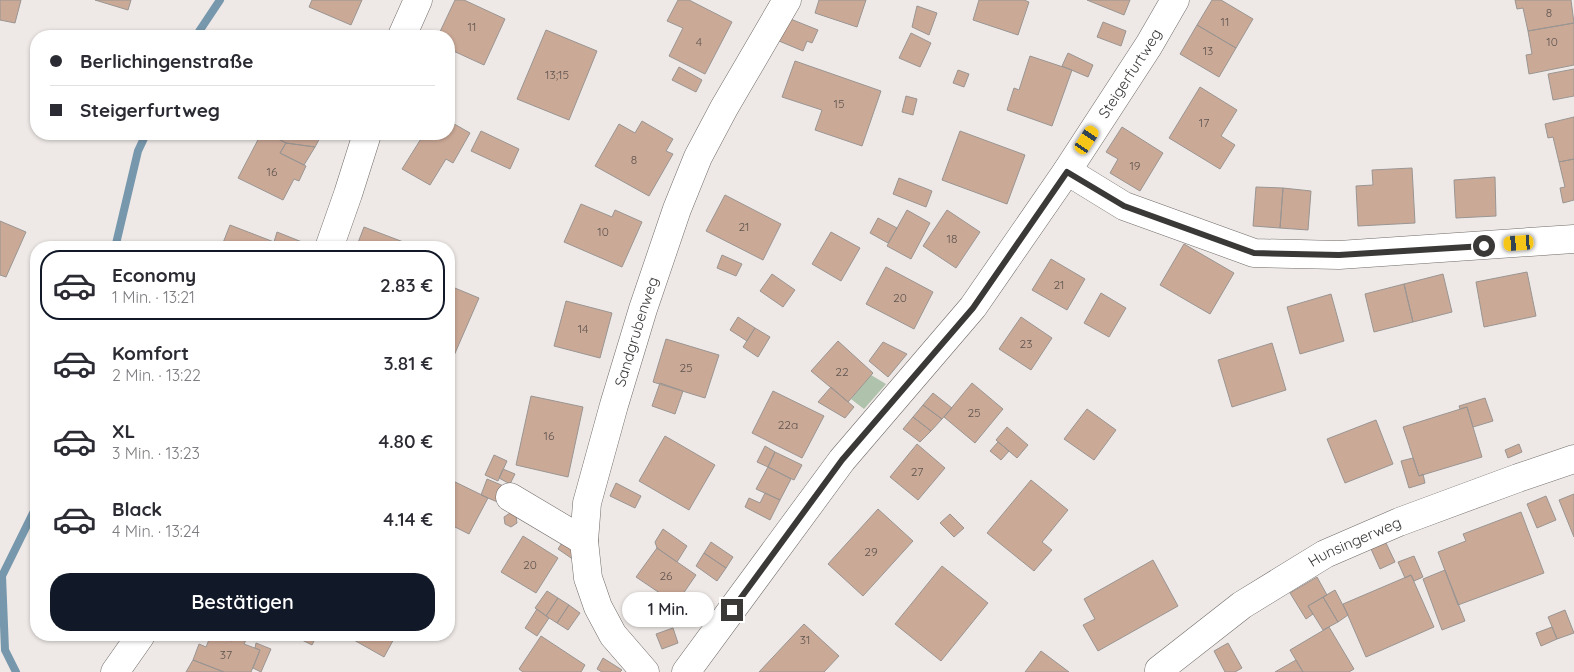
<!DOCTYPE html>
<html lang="de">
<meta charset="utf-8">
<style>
body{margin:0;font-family:Quicksand,sans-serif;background:#f7f7f7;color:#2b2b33;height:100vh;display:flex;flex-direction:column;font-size:19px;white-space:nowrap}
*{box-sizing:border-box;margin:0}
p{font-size:16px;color:#7c7c81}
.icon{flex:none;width:28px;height:28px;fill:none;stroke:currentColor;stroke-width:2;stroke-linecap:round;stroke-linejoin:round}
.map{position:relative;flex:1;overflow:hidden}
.panel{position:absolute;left:30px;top:241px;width:425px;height:400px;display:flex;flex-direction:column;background:#fff;border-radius:20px;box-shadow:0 1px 4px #0004}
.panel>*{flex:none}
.banner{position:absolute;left:30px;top:30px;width:425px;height:110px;border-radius:20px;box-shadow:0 1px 4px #0004;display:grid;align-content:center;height:110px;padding:0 20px;background:#fff}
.end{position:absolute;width:22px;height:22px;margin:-11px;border:6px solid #3b3937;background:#fff;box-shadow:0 0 0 2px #fff}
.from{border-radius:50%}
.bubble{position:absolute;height:35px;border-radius:18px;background:#fff;box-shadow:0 1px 4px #0004;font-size:16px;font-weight:600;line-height:35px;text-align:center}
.car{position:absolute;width:15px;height:30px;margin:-15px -8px;border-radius:6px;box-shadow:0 0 4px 1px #0007;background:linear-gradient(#f5c518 24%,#345 0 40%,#f5c518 0 76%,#345 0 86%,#f5c518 0)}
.banner b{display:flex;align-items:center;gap:18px;height:48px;font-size:19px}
.banner b+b{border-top:1px solid #e1e1e2}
.banner i{width:12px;height:12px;background:#2b2b33}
ul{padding:9px 0 0;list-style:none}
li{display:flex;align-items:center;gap:15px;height:70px;margin:0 10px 8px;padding:0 10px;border:2px solid transparent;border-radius:20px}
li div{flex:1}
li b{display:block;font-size:19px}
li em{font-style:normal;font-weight:600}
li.on{border-color:#111827}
li>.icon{width:45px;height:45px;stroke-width:1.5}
.button{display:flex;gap:10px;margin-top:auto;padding:10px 20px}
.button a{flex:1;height:58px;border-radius:20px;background:#111827;color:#fff;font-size:20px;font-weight:600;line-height:58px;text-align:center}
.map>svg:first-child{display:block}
.green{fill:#afc2ab}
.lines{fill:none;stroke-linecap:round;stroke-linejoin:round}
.stream{stroke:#7797ac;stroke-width:8}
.building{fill:#cba997;stroke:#9a9592}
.minor-casing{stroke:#706b69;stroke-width:29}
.minor{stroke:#fff;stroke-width:28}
.route{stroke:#3b3937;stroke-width:6}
.labels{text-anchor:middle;stroke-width:5;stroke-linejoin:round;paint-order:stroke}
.number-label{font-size:12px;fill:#5f554f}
.street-label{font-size:15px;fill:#3b3937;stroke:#fcf6f3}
</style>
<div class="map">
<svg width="1574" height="672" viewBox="0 0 1574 672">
<rect width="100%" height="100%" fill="#eee9e6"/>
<!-- green -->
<path class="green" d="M871 375 886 384 864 409 851 399Z"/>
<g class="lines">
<!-- stream -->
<path class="stream" d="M196 36 220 0
M115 248 138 151 146 134
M16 672 5 650 2 576 36 507"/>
</g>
<!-- building -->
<path class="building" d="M0 0H21L15 23 0 20Z
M95 0H131L128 10Z
M312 0H362L351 25 309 7Z
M455 0H464L505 19 484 65 449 49V36H438Z
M678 0H689L732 22 705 74 669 56 683 28 667 21Z
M819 0H866L857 27 815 13Z
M979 0H1024L1029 2 1018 35 973 20Z
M1087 0H1130L1124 15Z
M1212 0H1221L1253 19 1236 48 1197 25Z
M1515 0H1571L1574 23 1528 31 1523 8 1517 9Z
M917 6 937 13 929 35 912 27Z
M788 18 818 30 812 43 807 41 803 51 779 41Z
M1103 22 1126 31 1121 46 1097 37Z
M1574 23V65L1529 74 1526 55 1532 54 1528 31Z
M1197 25 1236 48 1219 77 1180 54Z
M546 30 597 51 569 120 517 99Z
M911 33 931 43 920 67 899 58Z
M1068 53 1093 65 1088 77 1062 66Z
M1030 56 1072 70 1052 126 1007 110 1014 88 1019 90Z
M795 61 881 91 862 146 815 130 822 110 782 97Z
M679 67 702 80 696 92 672 80Z
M1574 69V96L1553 100 1548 74Z
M958 70 969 74 964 87 953 83Z
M1200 87 1237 110 1221 136 1235 145 1220 169 1169 138Z
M906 96 917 99 913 115 902 112Z
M1574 117V159L1559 162 1553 137 1548 138 1545 124Z
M449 121 470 133 453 163 446 159 430 185 402 169 424 134H449Z
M642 121 673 139 666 151 673 154 649 196 595 166 619 124 635 133Z
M1122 127 1163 153 1140 191 1110 173 1118 159 1106 152Z
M481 131 519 149 510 169 471 151Z
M960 131 1025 155 1007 204 942 180Z
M261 134H268L286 143 280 153 306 166 299 181 294 179 283 200 238 178Z
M279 134H322L315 147 286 143 277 138Z
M286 143 315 147 304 165 280 153Z
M1574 159V200L1563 203 1560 188 1565 187 1559 162Z
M1412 168 1415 223 1358 226 1356 186 1373 185 1372 170Z
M1495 177 1496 216 1456 218 1454 180Z
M899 178 932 191 926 207 893 194Z
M1256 187 1283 188 1280 228 1253 226Z
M1283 188 1311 191 1308 230 1280 228Z
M725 195 781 224 763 260 706 231Z
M581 204 612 217 615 210 642 222 622 267 564 242Z
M907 210 930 223 911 259 887 246Z
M947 210 980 232 956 268 923 246Z
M878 218 897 228 888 243 870 233Z
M0 221 26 232 6 277 0 275Z
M230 225 274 242 277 232 302 242 299 248H221Z
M364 227 406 243 404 248H356Z
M831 232 860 248 841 281 812 264Z
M1184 244 1234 273 1210 314 1160 285Z
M722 255 742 264 736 276 717 268Z
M1051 259 1085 279 1067 310 1032 290Z
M886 267 933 292 914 329 866 304Z
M1527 272 1536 316 1484 327 1476 282Z
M772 274 795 290 783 307 760 291Z
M1443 274 1452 312 1413 322 1404 284Z
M1404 284 1413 322 1374 332 1365 294Z
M450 286 479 298 449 367V288Z
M1101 293 1126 308 1109 337 1084 323Z
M1331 294 1344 341 1300 354 1287 307Z
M566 301 612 313 600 358 554 346Z
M738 317 755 328 747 341 730 330Z
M1021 317 1052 338 1031 370 999 349Z
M755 328 770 337 758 357 743 347Z
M666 339 719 355 705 398 653 382Z
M838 341 873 373 848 402 811 371Z
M883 342 907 354 888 377 869 361Z
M1272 343 1286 390 1232 407 1218 360Z
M660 383 683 391 675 414 652 406Z
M972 383 1003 409 975 443 944 417Z
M831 387 854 407 845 418 818 402Z
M773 391 824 416 802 458 752 433Z
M933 393 952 408 942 419 923 405Z
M531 396 583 407 568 477 516 465Z
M1485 398 1493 421 1473 427 1467 407 1460 409 1459 406Z
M923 405 942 419 931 431 913 417Z
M1467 407 1482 457 1419 476 1403 427Z
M1087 409 1116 430 1094 460 1064 439Z
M913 417 931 431 920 442 903 429Z
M1376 420 1393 464 1345 483 1327 439Z
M1007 427 1028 445 1017 458 996 440Z
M665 436 715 465 689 510 639 481Z
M998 442 1009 451 1001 460 990 451Z
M917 444 945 468 918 500 890 477Z
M1519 444 1522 452 1508 458 1505 450Z
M765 446 775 452 768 467 757 462Z
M775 452 802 465 794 480 768 467Z
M494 455 507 461 498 481 485 475Z
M1413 458 1419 476 1423 474 1425 483 1409 488 1401 461Z
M768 467 791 479 780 500 756 489Z
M503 469 515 474 510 484 499 478Z
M449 479 488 498 469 534 449 524Z
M487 479 513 490 507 506 481 495Z
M1031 480 1068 510 1042 542 1052 550 1034 571 987 533Z
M616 483 641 496 635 508 610 496Z
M765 493 780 500 770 520 745 507 749 498 760 503Z
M1574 494V537L1559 500Z
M1546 496 1556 520 1537 528 1527 504Z
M878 509 913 541 863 596 828 564Z
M1521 512 1544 573 1458 605 1438 552 1466 541 1463 534Z
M510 513 516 516 517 523 511 527 505 524 504 517Z
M950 514 964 528 954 537 940 523Z
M663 529 687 546 677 562 657 548 655 542Z
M523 536 558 558 536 593 501 572Z
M565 538 578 552 574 560 558 549Z
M711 542 733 557 726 568 704 553Z
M1386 543 1395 562 1380 569 1371 549Z
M657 548 696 575 676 604 636 577Z
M704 553 726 568 717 581 696 566Z
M1414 556 1423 577 1414 581 1411 575 1405 578 1398 562Z
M1153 560 1178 606 1098 651 1083 625 1095 619 1084 599Z
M942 566 988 603 941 661 895 624Z
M1445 570 1465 621 1442 630 1423 579Z
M1411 575 1434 627 1366 657 1343 604Z
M1317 577 1327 595 1308 606 1313 614 1306 619 1290 593Z
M1335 590 1348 615 1338 622 1323 597Z
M547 591 558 598 546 616 535 608Z
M1323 597 1338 622 1323 630 1308 606Z
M558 598 569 605 557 623 546 616Z
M569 605 580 613 568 630 557 623Z
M537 609 549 618 537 636 525 628Z
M1565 610 1574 633 1557 639 1548 617Z
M804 624 839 656 824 672H759Z
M1329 627 1354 669 1349 672H1303L1290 650Z
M1552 627 1557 639 1541 646 1536 633Z
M673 628 678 643 662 649 656 634Z
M211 635H215L232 641 234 635 246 640 244 644 260 650 251 672H224L193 660 199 644 206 647Z
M215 635H234L232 641Z
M297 635H317L312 645 296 637Z
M345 635H396L384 657Z
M541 636 585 665 581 672H523L519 669Z
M256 643 271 649 261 672 253 668 260 650 255 648Z
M1228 643 1242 668 1235 672H1225L1214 651Z
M1041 651 1069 672H1025Z
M603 658 622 670 620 672H602L597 669Z
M193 660 224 672H186Z
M1296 660 1303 672H1275Z"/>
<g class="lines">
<!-- minor casing -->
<g class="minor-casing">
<g id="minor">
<path d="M402 36 418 0"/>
<path d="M1067 171 1124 206 1254 253 1339 255 1574 239"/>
<path d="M329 248 348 194 367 134"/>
<path d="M510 497 584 541"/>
<path id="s1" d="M1159 670 1242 605 1325 554 1399 522 1518 478 1574 459"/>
<path d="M115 672 141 635"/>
<path id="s2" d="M645 672 613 635 598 607 588 578 584 541 587 503 614 405 643 309 677 209 698 157 724 108 787 0"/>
<path id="s3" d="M686 672 842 460 973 307 1067 171 1149 45 1175 0"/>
</g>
</g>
<!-- minor -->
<use href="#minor" class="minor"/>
</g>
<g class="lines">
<!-- route -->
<path class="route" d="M732 610 842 460 973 308 1067 172 1124 206 1254 253 1339 255 1484 246"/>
</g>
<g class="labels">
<!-- number labels -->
<g class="number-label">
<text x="1549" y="17">8</text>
<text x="1225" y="26">11</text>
<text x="472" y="31">11</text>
<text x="699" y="46">4</text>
<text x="1552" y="46">10</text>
<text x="1208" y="55">13</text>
<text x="557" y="79">13;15</text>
<text x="839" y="108">15</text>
<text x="1204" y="127">17</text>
<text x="634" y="164">8</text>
<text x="1135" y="170">19</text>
<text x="272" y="176">16</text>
<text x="744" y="231">21</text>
<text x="603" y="236">10</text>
<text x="952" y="243">18</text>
<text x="1059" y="289">21</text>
<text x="900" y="302">20</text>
<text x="583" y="333">14</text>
<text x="1026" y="348">23</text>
<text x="686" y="372">25</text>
<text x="842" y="376">22</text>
<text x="974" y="417">25</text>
<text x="788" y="429">22a</text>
<text x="549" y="440">16</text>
<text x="917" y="476">27</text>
<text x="871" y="556">29</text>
<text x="530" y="569">20</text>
<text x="666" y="580">26</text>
<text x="805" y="644">31</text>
<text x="226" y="659">37</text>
</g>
<!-- street labels -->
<g class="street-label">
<text dy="5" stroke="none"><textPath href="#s3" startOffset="746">Steigerfurtweg</textPath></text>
<text dy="5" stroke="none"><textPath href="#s2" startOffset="365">Sandgrubenweg</textPath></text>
<text dy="5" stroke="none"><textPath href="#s1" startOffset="235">Hunsingerweg</textPath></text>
</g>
</g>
</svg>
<i class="end from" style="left:1484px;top:246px"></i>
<i class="end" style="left:732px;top:610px"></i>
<div class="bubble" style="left:622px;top:592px;width:92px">1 Min.</div>
<i class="car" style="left:1087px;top:140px;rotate:33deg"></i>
<i class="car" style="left:1519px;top:243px;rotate:266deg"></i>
<div class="banner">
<b><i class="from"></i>Berlichingenstraße</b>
<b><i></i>Steigerfurtweg</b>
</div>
<section class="panel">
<ul>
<li class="on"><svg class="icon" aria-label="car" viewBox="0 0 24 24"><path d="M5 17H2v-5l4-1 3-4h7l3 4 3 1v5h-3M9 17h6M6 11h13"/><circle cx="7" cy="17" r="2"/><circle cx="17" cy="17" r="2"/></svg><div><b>Economy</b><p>1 Min. · 13:21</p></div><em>2.83 €</em></li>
<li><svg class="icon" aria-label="car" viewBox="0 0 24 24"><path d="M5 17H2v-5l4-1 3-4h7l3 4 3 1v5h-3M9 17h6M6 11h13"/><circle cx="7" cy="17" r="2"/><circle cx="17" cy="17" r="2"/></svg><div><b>Komfort</b><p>2 Min. · 13:22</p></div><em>3.81 €</em></li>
<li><svg class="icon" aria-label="car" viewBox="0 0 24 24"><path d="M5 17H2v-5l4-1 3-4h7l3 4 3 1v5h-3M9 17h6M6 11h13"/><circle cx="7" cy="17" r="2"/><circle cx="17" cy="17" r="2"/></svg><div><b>XL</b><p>3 Min. · 13:23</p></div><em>4.80 €</em></li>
<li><svg class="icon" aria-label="car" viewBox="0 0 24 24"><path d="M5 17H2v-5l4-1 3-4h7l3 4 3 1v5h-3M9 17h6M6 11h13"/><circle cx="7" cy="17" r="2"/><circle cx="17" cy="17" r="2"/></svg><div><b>Black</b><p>4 Min. · 13:24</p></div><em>4.14 €</em></li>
</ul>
<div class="button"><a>Bestätigen</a></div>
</section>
</div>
